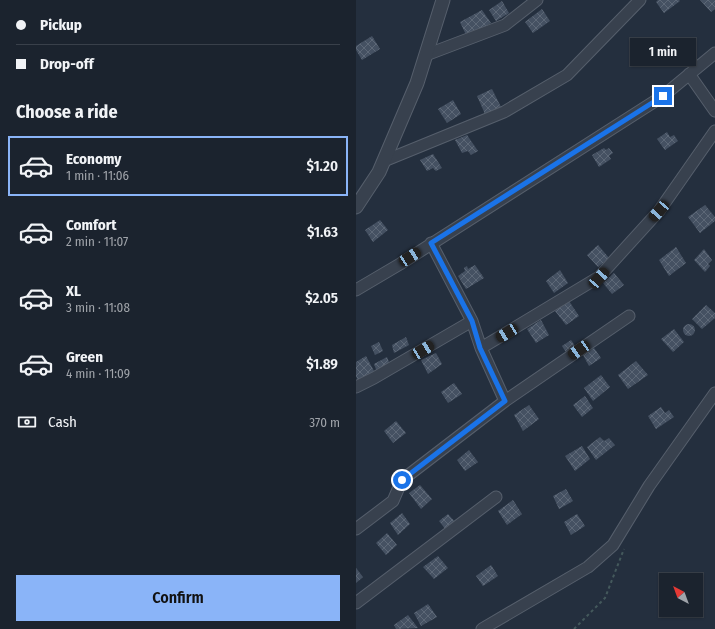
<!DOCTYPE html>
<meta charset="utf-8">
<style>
body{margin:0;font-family:"Fira Sans Condensed",sans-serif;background:#282f3a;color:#f1f3f6;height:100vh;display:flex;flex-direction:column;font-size:15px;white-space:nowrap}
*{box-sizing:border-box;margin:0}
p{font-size:13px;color:#a0a4aa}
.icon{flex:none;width:22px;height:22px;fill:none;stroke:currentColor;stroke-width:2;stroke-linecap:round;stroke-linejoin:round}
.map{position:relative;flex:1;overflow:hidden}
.details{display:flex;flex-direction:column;background:#1b232e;width:356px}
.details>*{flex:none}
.top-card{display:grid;align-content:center;height:88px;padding:0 16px;background:#1b232e}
.needle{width:26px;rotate:319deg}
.tools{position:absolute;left:303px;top:573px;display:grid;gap:8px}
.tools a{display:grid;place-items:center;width:44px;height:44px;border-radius:0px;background:#1b232e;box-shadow:0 1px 3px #0004,0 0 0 1px #39404a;font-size:20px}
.end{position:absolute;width:18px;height:18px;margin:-9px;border:5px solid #1a73e8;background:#fff;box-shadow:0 0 0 2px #fff}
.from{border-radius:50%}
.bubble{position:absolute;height:28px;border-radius:0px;background:#1b232e;box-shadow:0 1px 3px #0004,0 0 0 1px #39404a;font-size:13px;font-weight:600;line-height:28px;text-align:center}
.car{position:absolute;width:12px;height:24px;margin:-12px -6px;border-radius:5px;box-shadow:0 0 3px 1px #0007;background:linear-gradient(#222 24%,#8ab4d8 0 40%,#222 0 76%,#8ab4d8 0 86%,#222 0)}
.top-card b{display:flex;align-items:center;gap:14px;height:38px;font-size:15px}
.top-card b+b{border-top:1px solid #39404a}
.top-card i{width:10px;height:10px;background:#f1f3f6}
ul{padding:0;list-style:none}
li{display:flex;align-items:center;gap:12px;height:60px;margin:0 8px 6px;padding:0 8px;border:2px solid transparent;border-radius:0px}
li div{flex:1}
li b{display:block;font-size:15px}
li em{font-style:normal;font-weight:600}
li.active{border-color:#8ab4f8}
li>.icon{width:36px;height:36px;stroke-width:1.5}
h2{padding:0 16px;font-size:18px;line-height:48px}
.pay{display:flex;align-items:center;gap:10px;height:44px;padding:0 16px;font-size:15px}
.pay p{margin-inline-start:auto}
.button{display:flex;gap:8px;margin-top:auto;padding:8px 16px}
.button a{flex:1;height:46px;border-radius:0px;background:#8ab4f8;color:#111;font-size:16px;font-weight:600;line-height:46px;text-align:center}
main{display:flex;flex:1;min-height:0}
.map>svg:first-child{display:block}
.building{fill:url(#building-cross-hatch)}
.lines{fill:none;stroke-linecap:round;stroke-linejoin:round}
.minor-casing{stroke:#565f6c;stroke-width:13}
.tertiary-casing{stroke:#565f6c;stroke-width:15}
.path{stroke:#44595c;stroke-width:2;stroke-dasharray:3 3;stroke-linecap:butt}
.minor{stroke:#38414e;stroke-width:11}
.tertiary{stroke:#38414e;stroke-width:13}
.route{stroke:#1a73e8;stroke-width:5}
</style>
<main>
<section class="details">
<div class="top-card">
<b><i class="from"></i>Pickup</b>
<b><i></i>Drop-off</b>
</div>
<h2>Choose a ride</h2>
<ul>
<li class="active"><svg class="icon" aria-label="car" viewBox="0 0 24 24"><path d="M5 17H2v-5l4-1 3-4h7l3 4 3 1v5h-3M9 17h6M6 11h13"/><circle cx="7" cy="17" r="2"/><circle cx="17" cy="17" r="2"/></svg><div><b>Economy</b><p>1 min · 11:06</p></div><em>$1.20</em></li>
<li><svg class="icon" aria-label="car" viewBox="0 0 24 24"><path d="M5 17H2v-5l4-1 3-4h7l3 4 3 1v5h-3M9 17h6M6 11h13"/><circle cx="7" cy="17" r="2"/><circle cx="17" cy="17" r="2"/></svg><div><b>Comfort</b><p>2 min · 11:07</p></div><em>$1.63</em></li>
<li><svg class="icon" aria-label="car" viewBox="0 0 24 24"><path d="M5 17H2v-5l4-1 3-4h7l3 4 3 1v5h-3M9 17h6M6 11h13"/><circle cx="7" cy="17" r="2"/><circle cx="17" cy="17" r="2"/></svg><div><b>XL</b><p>3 min · 11:08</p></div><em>$2.05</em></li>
<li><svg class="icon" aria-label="car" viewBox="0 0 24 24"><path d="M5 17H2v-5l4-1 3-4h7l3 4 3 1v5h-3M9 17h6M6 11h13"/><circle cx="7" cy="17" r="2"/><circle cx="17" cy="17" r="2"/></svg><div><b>Green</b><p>4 min · 11:09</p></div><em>$1.89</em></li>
</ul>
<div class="pay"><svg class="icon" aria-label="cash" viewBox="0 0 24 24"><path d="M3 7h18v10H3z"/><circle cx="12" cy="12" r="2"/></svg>Cash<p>370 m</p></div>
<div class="button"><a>Confirm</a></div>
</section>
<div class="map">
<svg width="359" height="629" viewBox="0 0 359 629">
<defs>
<pattern id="building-cross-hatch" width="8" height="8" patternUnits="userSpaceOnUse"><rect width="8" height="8" fill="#455162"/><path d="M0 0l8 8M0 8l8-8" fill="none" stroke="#5d6877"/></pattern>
</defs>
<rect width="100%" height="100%" fill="#242f3e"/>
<!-- building -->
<path class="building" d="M302 0H323L324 1 308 13 300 2Z
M344 0H359V9L355 12Z
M146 1 153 13 140 21 133 10Z
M186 9 194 21 177 33 169 22Z
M126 10 135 23 111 37 104 22Z
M16 36 24 49 6 60 0 50V46Z
M136 89 145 107 129 114 121 96Z
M97 100 105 114 91 123 82 109Z
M311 132 314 137 318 135 322 141 309 150 301 139Z
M111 135 122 151 115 155 112 151 106 153 99 140Z
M248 148 250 150 253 148 257 153 253 156 255 159 243 167 236 155Z
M77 154 86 168 80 171 77 168 71 171 64 160Z
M349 205 359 217V221L344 233 332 217Z
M24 220 32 230 17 242 9 230Z
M242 245 253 258 242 267 231 255Z
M320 247 330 263 313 276 303 260Z
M348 249 356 260 352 264 354 266 349 272 338 260Z
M119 265 128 278 110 289 102 276 109 271 108 268 111 266 112 269Z
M204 270 212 283 198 293 190 281Z
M258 273 268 285 256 294 247 283Z
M213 301 223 316 210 325 199 311Z
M350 305 359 313V318L346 329 336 319Z
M185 320 193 335 180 343 171 329Z
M327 330a6 6 0 1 1 12 0a6 6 0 1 1-12 0Z
M318 329 328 342 317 352 305 339Z
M50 337 53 345 38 353 36 345Z
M215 340 220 347 211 354 206 346Z
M23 342 27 351 19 355 15 346Z
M238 348 245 358 233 366 227 355Z
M80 353 86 364 72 374 65 360Z
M10 356 18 371 2 381 0 376V362Z
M31 357 34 365 21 372 18 364Z
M280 361 292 375 272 389 262 375Z
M245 375 254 387 237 401 228 388Z
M98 383 106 394 92 403 85 392Z
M229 396 237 408 226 417 217 405Z
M173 405 183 419 167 431 158 415Z
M305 407 309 413 313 410 318 417 300 429 292 416Z
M40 421 50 433 37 443 28 431Z
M244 437 248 441 253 438 259 445 240 460 231 447Z
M226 446 234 459 219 471 209 456Z
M113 450 122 462 109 471 101 460Z
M64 485 76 499 65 509 53 493Z
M210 489 217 501 203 509 197 496Z
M157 500 166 514 151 525 142 511Z
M46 513 54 524 42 535 34 523Z
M92 514 100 523 90 530 83 521Z
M221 514 229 526 215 535 208 522Z
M31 533 41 545 30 555 20 543Z
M82 556 92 568 78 579 67 567Z
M135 565 142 576 127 586 120 576Z
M0 568 7 577 0 583Z
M72 604 81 617 65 626 58 613Z
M52 615 62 628 40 629 38 625Z"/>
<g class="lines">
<!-- minor casing -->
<g class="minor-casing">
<path id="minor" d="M70 55 149 25 181 0
M333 74 359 111
M28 161 148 112 211 75 284 0
M75 243 116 321 125 348 149 401
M0 290 44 264 307 96 359 53
M125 348 243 277 303 211 359 131
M0 387 18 378 116 321
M0 529 37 501 46 480 149 401 273 316
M0 603 140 497
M126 629 232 567 257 545 293 486 359 393"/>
</g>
<!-- tertiary casing -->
<g class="tertiary-casing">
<path id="tertiary" d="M0 207 23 172 61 83 87 0"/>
</g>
<!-- path -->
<path class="path" d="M218 629 249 598 268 549"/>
<!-- minor -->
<use href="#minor" class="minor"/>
<!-- tertiary -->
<use href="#tertiary" class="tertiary"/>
</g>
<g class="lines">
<!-- route -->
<path class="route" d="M46 480 149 401 124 348 116 321 75 243 307 96"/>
</g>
</svg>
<div class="tools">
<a><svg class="needle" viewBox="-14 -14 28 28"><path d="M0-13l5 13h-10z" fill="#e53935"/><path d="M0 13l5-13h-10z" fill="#a0a4aa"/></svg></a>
</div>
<i class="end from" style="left:46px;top:480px"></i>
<i class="end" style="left:307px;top:96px"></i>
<div class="bubble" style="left:274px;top:38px;width:66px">1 min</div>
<i class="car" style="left:303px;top:211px;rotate:222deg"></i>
<i class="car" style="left:54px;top:257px;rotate:57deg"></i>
<i class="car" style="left:243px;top:278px;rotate:42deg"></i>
<i class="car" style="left:151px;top:333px;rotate:239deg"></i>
<i class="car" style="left:67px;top:350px;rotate:59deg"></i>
<i class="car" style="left:223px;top:350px;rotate:236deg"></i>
</div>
</main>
